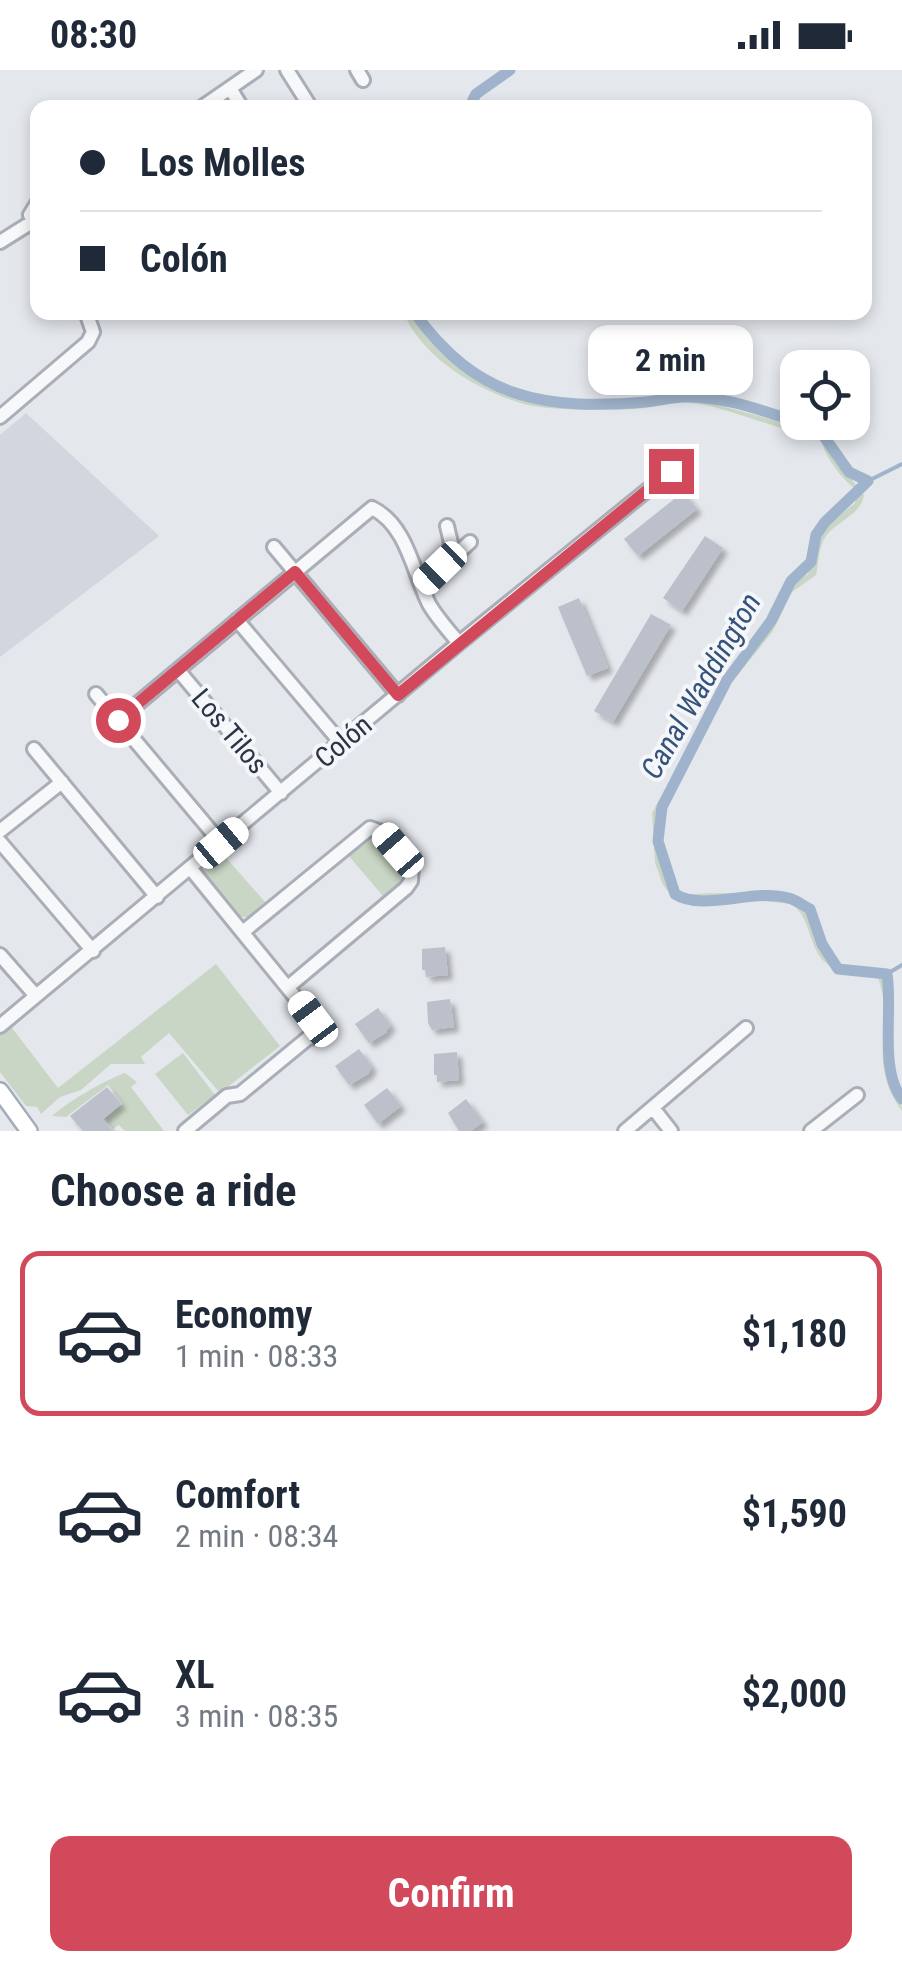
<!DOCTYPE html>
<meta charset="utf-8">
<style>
body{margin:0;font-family:"Roboto Condensed",sans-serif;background:#f2f2f3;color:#1f2937;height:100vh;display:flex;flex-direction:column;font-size:38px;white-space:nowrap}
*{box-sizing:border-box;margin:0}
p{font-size:32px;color:#747a83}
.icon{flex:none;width:55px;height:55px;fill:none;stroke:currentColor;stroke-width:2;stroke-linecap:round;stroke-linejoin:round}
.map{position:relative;height:1061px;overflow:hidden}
.drawer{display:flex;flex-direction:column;background:#fff;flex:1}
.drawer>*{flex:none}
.banner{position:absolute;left:30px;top:30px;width:842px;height:220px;border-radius:20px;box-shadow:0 5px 15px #0003;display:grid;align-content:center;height:220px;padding:0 50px;background:#fff}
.buttons{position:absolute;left:780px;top:280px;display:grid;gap:20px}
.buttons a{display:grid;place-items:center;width:90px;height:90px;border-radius:20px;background:#fff;box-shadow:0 5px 15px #0003;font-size:50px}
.end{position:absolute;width:45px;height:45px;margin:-22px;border:12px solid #d1495b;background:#fff;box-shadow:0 0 0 5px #fff}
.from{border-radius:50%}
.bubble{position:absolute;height:70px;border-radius:20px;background:#fff;box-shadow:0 5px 15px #0003;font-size:32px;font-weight:700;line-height:70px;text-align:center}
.car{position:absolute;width:30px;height:60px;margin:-30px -15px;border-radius:12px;box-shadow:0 0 8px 2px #0007;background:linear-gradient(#fff 24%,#345 0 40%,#fff 0 76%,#345 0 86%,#fff 0)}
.banner b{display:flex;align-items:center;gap:35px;height:95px;font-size:38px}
.banner b+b{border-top:2px solid #e0e1e3}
.banner i{width:25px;height:25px;background:#1f2937}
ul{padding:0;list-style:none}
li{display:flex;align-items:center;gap:30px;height:165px;margin:0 20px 15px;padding:0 30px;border:5px solid transparent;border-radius:20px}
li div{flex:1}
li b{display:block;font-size:38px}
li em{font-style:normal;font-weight:700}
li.on{border-color:#d1495b}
li>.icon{width:90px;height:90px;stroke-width:1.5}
h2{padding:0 50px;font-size:45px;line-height:120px}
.cta{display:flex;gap:20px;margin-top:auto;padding:20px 50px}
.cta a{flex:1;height:115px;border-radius:20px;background:#d1495b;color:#fff;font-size:40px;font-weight:700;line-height:115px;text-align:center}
.status{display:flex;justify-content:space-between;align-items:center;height:70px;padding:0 50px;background:#fff;direction:ltr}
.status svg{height:28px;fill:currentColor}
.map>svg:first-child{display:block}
.built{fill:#d2d6de}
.green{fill:#c9d6c5}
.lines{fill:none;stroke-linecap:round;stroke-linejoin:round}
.stream{stroke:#9fb4cc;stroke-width:4}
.canal{stroke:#9fb4cc;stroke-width:11}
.building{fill:#bbc0ca;filter:url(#shadow)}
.minor-casing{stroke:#a9aeb7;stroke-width:18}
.major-casing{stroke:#a3abb8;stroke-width:20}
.minor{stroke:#f7f8fa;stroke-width:12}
.major{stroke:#fff;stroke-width:15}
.route{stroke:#d1495b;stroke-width:12}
.labels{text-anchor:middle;stroke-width:8;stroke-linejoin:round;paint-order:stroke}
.street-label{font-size:28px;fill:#2b3445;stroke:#f4f6f9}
.water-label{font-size:30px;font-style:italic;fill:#34527a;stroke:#f4f6f9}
</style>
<div class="status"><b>08:30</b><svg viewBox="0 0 49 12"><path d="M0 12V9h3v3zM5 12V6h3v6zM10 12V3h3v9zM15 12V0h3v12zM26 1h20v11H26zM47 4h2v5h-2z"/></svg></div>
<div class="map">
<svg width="902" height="1061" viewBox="0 0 902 1061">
<defs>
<filter id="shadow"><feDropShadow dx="5" dy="5" stdDeviation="2.5" flood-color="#0004"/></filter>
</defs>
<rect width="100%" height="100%" fill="#e4e7ec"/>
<!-- built -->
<path class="built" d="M26 343 159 466 0 587V365Z"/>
<!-- green -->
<path class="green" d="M404 243H411L429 269 460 294 501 318 529 329 620 335 686 327 786 353 816 356 824 360 840 395 864 425C861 445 838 450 826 466 818 478 819 491 816 505L792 522 773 561 732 612 708 651 660 735 657 768 660 789 669 816 683 824C712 824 795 816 809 844 816 859 818 883 832 892 848 902 868 894 884 906 893 937 885 972 888 1003 890 1018 902 1027 902 1041 865 990 896 956 878 908 863 902 844 905 830 896 808 883 813 850 792 834L751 830 683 829 671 825 663 815 655 793 652 743 711 634 774 549 790 515 808 504 817 470 830 453 855 433 856 420C843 409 831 395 824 379 823 376 821 366 819 364 813 358 798 362 790 360 755 352 723 336 687 332 670 330 652 338 634 339 606 340 555 341 528 335 482 323 422 289 404 243Z
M369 767 379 768 406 800 404 809 383 826 348 785Z
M221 782 266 833 251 848 238 846 200 802Z
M216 894 280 976 220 1023 169 963 141 987 145 994H111L81 1020 60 1027 41 1044 37 1037 26 1036 0 1002V955L6 950 58 1018Z
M183 983 215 1025 188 1045 155 1004Z
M125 1003 137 1012 131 1017 164 1061H125L119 1055 113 1059 105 1048 123 1034 108 1015 66 1047 52 1046C69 1031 103 1011 125 1003Z"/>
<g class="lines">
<!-- stream -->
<path class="stream" d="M868 411 902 394
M887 904 902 895"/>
<!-- canal -->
<path class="canal" d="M469 38 476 24 510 0
M414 242C477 330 544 340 646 332 658 331 671 327 684 327 724 326 760 340 798 352
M800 352 818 358 849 402 868 411 825 452 816 465 811 492 791 511 771 551 727 610 662 737 658 771 675 824C703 842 754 818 788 828 795 829 804 836 810 839L822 874 838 899 887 904C893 941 879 999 902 1029"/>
</g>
<!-- building -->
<path class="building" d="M683 422 697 439 638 486 624 469Z
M705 466 723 478 682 541 663 528Z
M579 528 608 598 587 606 558 537Z
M651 544 671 555 613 652 594 641Z
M445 877 448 905 426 907 425 900H422V879Z
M450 929 454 957 432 960 428 953 427 932Z
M378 938 391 956 386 960 387 962 369 973 355 954Z
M359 979 372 997 368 1004 349 1015 335 996Z
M457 982 459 1010 437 1012V1005H434V984Z
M107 1017 121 1034 103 1049 112 1061H83L70 1046Z
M387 1018 401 1036 378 1054 364 1035Z
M466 1029 483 1052 471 1061H459L448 1043Z"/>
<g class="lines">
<!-- minor casing -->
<g class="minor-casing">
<path id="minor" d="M287 0 311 38
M357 0 363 10
M230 18 242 38
M201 38 256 0
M38 132 30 145 38 161
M0 172 32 152
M0 347 88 272 93 262 86 242
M447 456 451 473 447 492
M274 477 398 625
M421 516 470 472
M237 550 341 673
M178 600 281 723
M96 624 221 773
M118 650 372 438C407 455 413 502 429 534 437 548 449 561 459 573
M34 679 157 827
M0 761 62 712
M0 772 93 881
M191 799 313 949
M244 861 370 758 384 763 412 796 411 811 406 818 288 917
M0 885 36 926
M0 956 459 573 687 388
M653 1038 671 1061
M185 1061 227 1026 240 1024 308 968 316 967
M625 1061 746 958
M811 1061 857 1025"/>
</g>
<!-- major casing -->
<g class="major-casing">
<path id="major" d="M0 1021 29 1061"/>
</g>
<!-- minor -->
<use href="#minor" class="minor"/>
<!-- major -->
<use href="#major" class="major"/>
</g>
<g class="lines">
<!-- route -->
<path class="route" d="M118 650 295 502 398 625 671 401"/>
</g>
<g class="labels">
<!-- street labels -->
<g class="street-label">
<text transform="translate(230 661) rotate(50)" y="10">Los Tilos</text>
<text transform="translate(343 671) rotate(-40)" y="10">Colón</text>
</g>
<!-- water labels -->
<g class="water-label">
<text transform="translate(701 616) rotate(-60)" y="10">Canal Waddington</text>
</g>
</g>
</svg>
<div class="buttons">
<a><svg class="icon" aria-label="locate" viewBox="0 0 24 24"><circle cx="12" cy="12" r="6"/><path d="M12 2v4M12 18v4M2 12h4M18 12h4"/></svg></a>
</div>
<i class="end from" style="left:118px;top:650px"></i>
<i class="end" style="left:671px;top:401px"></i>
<div class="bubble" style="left:588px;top:255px;width:165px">2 min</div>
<i class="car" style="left:440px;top:498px;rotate:226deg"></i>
<i class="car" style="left:221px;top:773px;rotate:50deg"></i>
<i class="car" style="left:398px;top:780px;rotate:319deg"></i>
<i class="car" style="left:313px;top:949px;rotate:323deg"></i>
<div class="banner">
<b><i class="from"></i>Los Molles</b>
<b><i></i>Colón</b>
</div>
</div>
<section class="drawer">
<h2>Choose a ride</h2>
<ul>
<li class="on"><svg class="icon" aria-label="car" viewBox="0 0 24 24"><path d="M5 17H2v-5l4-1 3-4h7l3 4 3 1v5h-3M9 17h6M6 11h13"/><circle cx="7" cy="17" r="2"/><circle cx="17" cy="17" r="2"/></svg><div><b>Economy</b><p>1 min · 08:33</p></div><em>$1,180</em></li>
<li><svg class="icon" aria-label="car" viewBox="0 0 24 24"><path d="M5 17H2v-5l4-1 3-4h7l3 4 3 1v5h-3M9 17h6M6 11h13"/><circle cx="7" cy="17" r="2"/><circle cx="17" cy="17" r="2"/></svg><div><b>Comfort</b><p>2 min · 08:34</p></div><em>$1,590</em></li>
<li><svg class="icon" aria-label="car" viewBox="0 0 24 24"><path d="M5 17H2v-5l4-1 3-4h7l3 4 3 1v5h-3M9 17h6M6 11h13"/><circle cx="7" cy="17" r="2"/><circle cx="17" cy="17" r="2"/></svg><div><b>XL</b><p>3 min · 08:35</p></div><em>$2,000</em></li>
</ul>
<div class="cta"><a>Confirm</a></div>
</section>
